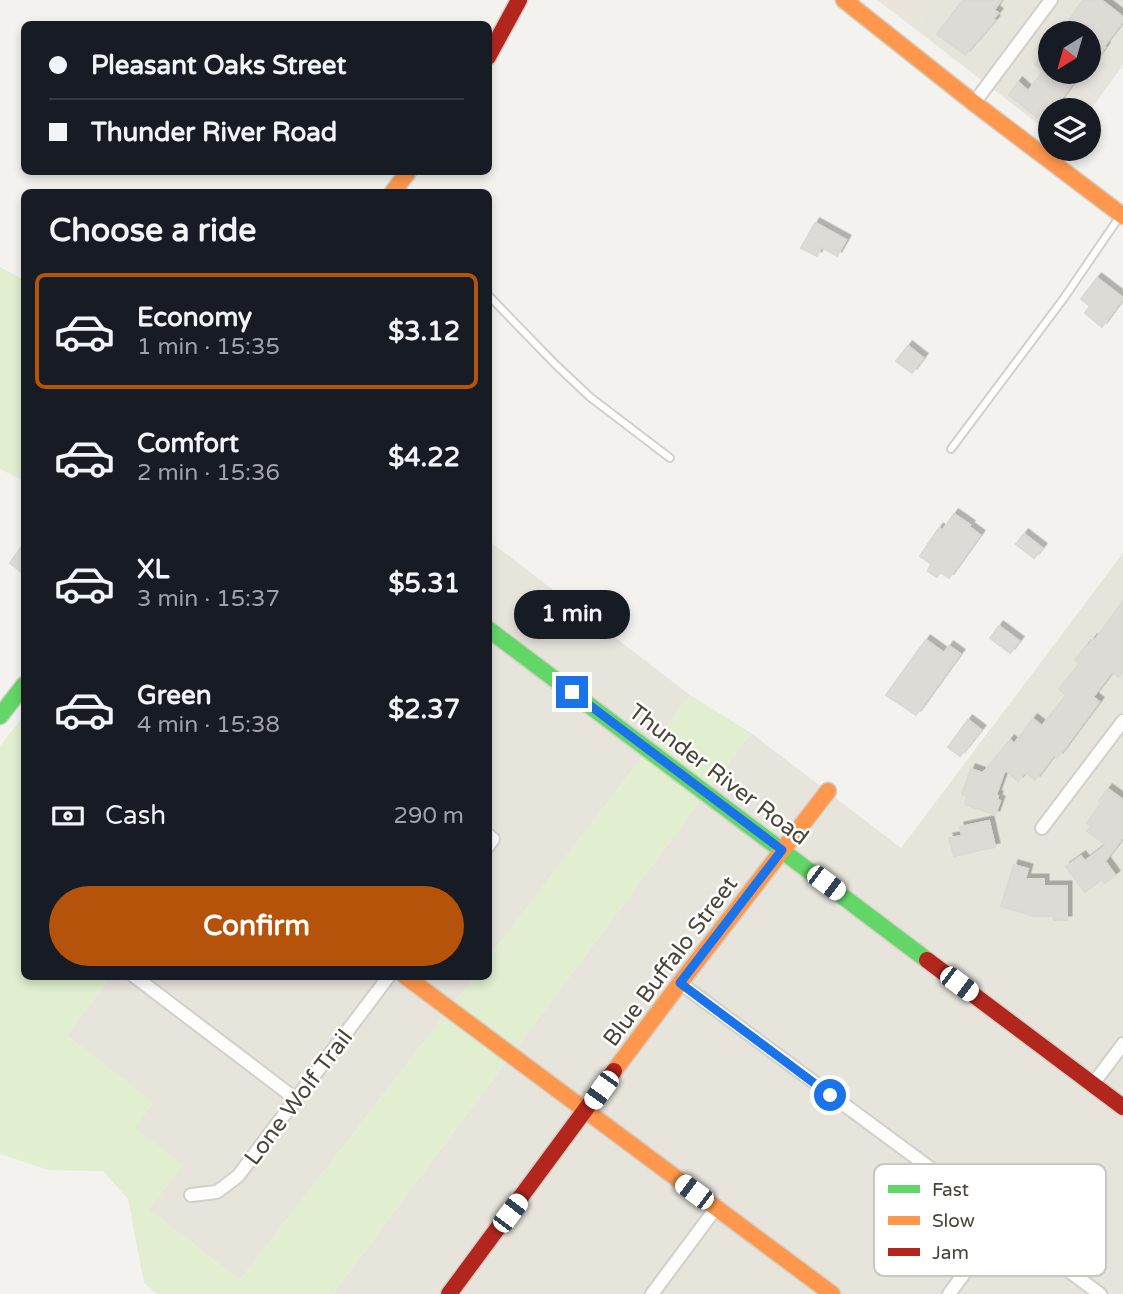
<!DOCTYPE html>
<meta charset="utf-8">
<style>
body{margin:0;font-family:"Varela Round",sans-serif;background:#20242c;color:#f1f3f6;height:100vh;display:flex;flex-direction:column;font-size:26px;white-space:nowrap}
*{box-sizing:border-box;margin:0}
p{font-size:23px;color:#9ea1a6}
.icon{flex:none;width:38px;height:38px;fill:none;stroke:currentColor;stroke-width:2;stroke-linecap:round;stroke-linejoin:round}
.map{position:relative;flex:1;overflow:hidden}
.drawer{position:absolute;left:21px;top:189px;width:471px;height:791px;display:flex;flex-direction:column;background:#171b24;border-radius:10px;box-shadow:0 4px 10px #0003}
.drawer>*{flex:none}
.banner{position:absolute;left:21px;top:21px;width:471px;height:154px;border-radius:10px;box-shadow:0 4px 10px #0003;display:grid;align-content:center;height:154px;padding:0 28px;background:#171b24}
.needle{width:46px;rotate:217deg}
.controls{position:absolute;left:1038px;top:21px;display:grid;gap:14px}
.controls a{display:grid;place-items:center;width:63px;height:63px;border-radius:50%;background:#171b24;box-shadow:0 4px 10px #0003;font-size:35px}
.end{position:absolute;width:32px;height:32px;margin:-16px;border:9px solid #1a73e8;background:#fff;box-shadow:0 0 0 4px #fff}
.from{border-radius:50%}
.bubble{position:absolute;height:49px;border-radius:24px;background:#171b24;box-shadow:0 4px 10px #0003;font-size:23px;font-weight:800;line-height:49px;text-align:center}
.car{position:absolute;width:21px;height:42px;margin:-21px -10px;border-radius:9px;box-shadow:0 0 5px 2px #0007;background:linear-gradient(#fff 24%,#345 0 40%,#fff 0 76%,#345 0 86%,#fff 0)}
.banner b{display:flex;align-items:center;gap:24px;height:66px;font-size:26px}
.banner b+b{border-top:2px solid #363941}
.banner i{width:18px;height:18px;background:#f1f3f6}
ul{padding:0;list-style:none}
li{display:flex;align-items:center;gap:21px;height:116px;margin:0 14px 10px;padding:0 14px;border:4px solid transparent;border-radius:10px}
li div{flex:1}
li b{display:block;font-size:26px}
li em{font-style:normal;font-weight:800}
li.current{border-color:#b45309}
li>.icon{width:63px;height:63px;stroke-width:1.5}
h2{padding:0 28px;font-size:32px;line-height:84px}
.pay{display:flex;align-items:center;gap:18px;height:77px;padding:0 28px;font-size:26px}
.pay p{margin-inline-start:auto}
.button{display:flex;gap:14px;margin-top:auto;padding:14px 28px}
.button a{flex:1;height:80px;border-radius:42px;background:#b45309;color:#fff;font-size:28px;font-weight:800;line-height:80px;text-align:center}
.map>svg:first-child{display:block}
.residential{fill:#e7e4dc;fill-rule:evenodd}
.education{fill:#eae5da}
.green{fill:#e1eecf}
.building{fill:#dedbd6;stroke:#dcd9d4;stroke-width:2;filter:url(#shadow)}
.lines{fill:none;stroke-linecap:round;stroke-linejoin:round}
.lane-casing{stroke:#d2d0cb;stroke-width:10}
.street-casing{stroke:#d2d0cb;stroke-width:16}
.fast-casing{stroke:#d3cfc5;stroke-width:19}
.slow-casing{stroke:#d3cfc5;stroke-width:19}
.jam-casing{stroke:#d3cfc5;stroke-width:19}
.lane{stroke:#fdfdfc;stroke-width:6}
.street{stroke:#fdfdfc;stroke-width:12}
.fast{stroke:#63d668;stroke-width:16}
.slow{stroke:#ff974d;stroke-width:16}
.jam{stroke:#b3261e;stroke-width:16}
.route{stroke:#1a73e8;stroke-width:9}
.labels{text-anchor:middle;stroke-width:5;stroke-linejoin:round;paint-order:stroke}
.street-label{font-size:23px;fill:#4b4439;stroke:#fff}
.key{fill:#fff;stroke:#c9c7c4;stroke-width:2}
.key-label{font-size:19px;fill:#4b4439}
</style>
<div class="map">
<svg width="1123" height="1294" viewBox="0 0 1123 1294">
<defs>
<filter id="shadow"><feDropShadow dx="4.5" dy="-4.5" stdDeviation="0" flood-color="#0004"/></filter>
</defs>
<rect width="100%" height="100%" fill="#f4f2ee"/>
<!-- residential -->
<path class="residential" d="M936 0H1123V65L1089 112 1088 110H1050V133L914 28ZM1050 33H1088V72H1050Z
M488 540 690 695 488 958Z
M1123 553V1294H333L751 733 901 848Z
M106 977H474L240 1280 149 1210 134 1127 67 1035 107 982Z"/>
<!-- education -->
<path class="education" d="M877 0H936L914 28Z"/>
<!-- green -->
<path class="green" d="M0 267 24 280V481L0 469Z
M690 695 751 733 333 1294H157L144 1283 128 1199 103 1171 48 1170 0 1154V746L24 715V976L106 977 107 982 67 1035 154 1102 135 1128 183 1165 149 1210 240 1280 474 977 488 976V958Z"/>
<!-- building -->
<path class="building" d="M963 0H1001L994 10 998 13 993 19 995 20 965 55 937 34Z
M1083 0H1101L1123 17V21L1104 46 1105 47 1088 70V33H1060Z
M1044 53 1050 58V72H1081L1053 110H1050V115L1044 123 1009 95 1018 82 1028 91 1043 72H1045L1035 64Z
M815 223 846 240 837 256 821 247 817 256 801 248Z
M1097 278 1123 298 1102 327 1085 313 1090 306 1081 299Z
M908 346 923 358 912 373 896 361Z
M954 514 970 525 969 527 980 535 949 578 940 572 937 577 928 571 931 564 920 556 939 528 942 531Z
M1024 534 1042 548 1034 558 1016 544Z
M24 543V574L10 563Z
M1123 601V671L1119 677 1112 672 1093 697 1099 702 1058 757 1054 755 1035 780 1025 772 1018 781 1005 770 996 795 998 796 997 800 1000 801 995 815 965 804 967 796 962 794 971 769 983 773 1010 740 1014 744 1033 719 1042 726 1066 695 1059 689 1080 664 1075 660 1087 645 1088 646 1093 639 1095 640Z
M999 626 1019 641 1010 653 990 638Z
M926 640 944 653 949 646 960 654 916 715 886 695Z
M968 720 981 730 960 756 948 747Z
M1108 789 1123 800V837L1105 861 1115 875 1105 883 1102 879 1085 892 1066 867 1081 856 1085 861 1106 845 1087 831 1091 826 1087 823 1101 803 1099 801Z
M989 821 995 847 954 856 949 838 962 836 960 827Z
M1014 865 1028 869 1025 879H1044V886H1067V920H1054L1053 916H1033L1001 906Z"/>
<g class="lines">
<!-- lane casing -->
<g class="lane-casing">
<path id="lane" d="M488 295 556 365 590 397 670 458
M951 449 1064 298 1120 216"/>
</g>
<!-- street casing -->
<g class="street-casing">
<path id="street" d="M974 103 1051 0
M1042 828 1123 721
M488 835 493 839 488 846
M134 976 297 1100
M680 983 1100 1294
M1093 1084 1123 1044
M191 1195 217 1192 238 1176 389 976
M652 1294 716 1208
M949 1294 1002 1222"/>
</g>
<!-- fast casing -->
<g class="fast-casing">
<path id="fast" d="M488 629 927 960
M0 716 24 685"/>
</g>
<!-- slow casing -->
<g class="slow-casing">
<path id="slow" d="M844 0 974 103 1123 216
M393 192 408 172
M405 976 832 1294
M614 1071 680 983 828 791"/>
</g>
<!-- jam casing -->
<g class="jam-casing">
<path id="jam" d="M488 57 519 0
M927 960 1123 1107
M449 1294 614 1071"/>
</g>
<!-- lane -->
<use href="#lane" class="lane"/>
<!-- street -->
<use href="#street" class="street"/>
<!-- fast -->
<use href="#fast" class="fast"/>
<!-- slow -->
<use href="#slow" class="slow"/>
<!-- jam -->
<use href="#jam" class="jam"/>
</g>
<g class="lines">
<!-- route -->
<path class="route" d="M572 692 782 850 680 983 830 1095"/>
</g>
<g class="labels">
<!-- street labels -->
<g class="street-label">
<text transform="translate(719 774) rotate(37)" y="8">Thunder River Road</text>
<text transform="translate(670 961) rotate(-53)" y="8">Blue Buffalo Street</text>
<text transform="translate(298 1097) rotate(-53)" y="8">Lone Wolf Trail</text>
</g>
</g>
<!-- legend -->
<rect x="874" y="1164" width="232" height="112" rx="10" class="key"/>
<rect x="888" y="1185" width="32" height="8" fill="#63d668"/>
<rect x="888" y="1216" width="32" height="9" fill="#ff974d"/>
<rect x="888" y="1248" width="32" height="8" fill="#b3261e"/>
<g class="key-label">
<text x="932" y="1196">Fast</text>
<text x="932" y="1227">Slow</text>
<text x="932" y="1259">Jam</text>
</g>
</svg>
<div class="controls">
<a><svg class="needle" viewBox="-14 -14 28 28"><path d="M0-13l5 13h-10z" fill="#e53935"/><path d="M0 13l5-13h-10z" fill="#9ea1a6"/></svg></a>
<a><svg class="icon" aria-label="layers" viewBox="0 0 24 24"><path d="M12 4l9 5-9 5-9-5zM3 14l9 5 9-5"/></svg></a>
</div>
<i class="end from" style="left:830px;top:1095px"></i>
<i class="end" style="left:572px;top:692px"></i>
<div class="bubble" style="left:514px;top:590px;width:116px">1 min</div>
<i class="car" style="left:826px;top:883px;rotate:127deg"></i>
<i class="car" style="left:959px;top:984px;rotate:127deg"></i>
<i class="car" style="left:601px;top:1090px;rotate:216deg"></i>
<i class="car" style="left:694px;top:1192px;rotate:307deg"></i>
<i class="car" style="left:510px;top:1213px;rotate:37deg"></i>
<div class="banner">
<b><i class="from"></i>Pleasant Oaks Street</b>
<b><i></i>Thunder River Road</b>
</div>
<section class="drawer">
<h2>Choose a ride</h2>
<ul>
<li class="current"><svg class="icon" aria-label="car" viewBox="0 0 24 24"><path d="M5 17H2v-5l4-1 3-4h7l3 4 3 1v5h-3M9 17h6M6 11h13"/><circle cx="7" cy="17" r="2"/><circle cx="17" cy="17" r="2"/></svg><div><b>Economy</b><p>1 min · 15:35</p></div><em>$3.12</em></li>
<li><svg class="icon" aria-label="car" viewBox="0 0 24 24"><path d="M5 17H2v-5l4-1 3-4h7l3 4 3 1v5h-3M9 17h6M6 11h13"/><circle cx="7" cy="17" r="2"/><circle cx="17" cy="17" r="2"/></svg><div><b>Comfort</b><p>2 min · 15:36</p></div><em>$4.22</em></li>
<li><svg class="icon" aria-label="car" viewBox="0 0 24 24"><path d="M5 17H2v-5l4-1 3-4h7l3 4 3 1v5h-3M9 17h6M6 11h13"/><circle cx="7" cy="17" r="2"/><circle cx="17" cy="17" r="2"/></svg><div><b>XL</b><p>3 min · 15:37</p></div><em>$5.31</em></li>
<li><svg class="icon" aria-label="car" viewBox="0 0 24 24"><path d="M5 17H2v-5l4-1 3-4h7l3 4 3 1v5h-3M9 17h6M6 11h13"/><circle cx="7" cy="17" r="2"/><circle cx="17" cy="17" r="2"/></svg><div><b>Green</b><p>4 min · 15:38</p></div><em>$2.37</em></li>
</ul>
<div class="pay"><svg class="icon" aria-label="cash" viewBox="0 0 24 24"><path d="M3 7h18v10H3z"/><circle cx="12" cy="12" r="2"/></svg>Cash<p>290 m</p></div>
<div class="button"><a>Confirm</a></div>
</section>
</div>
